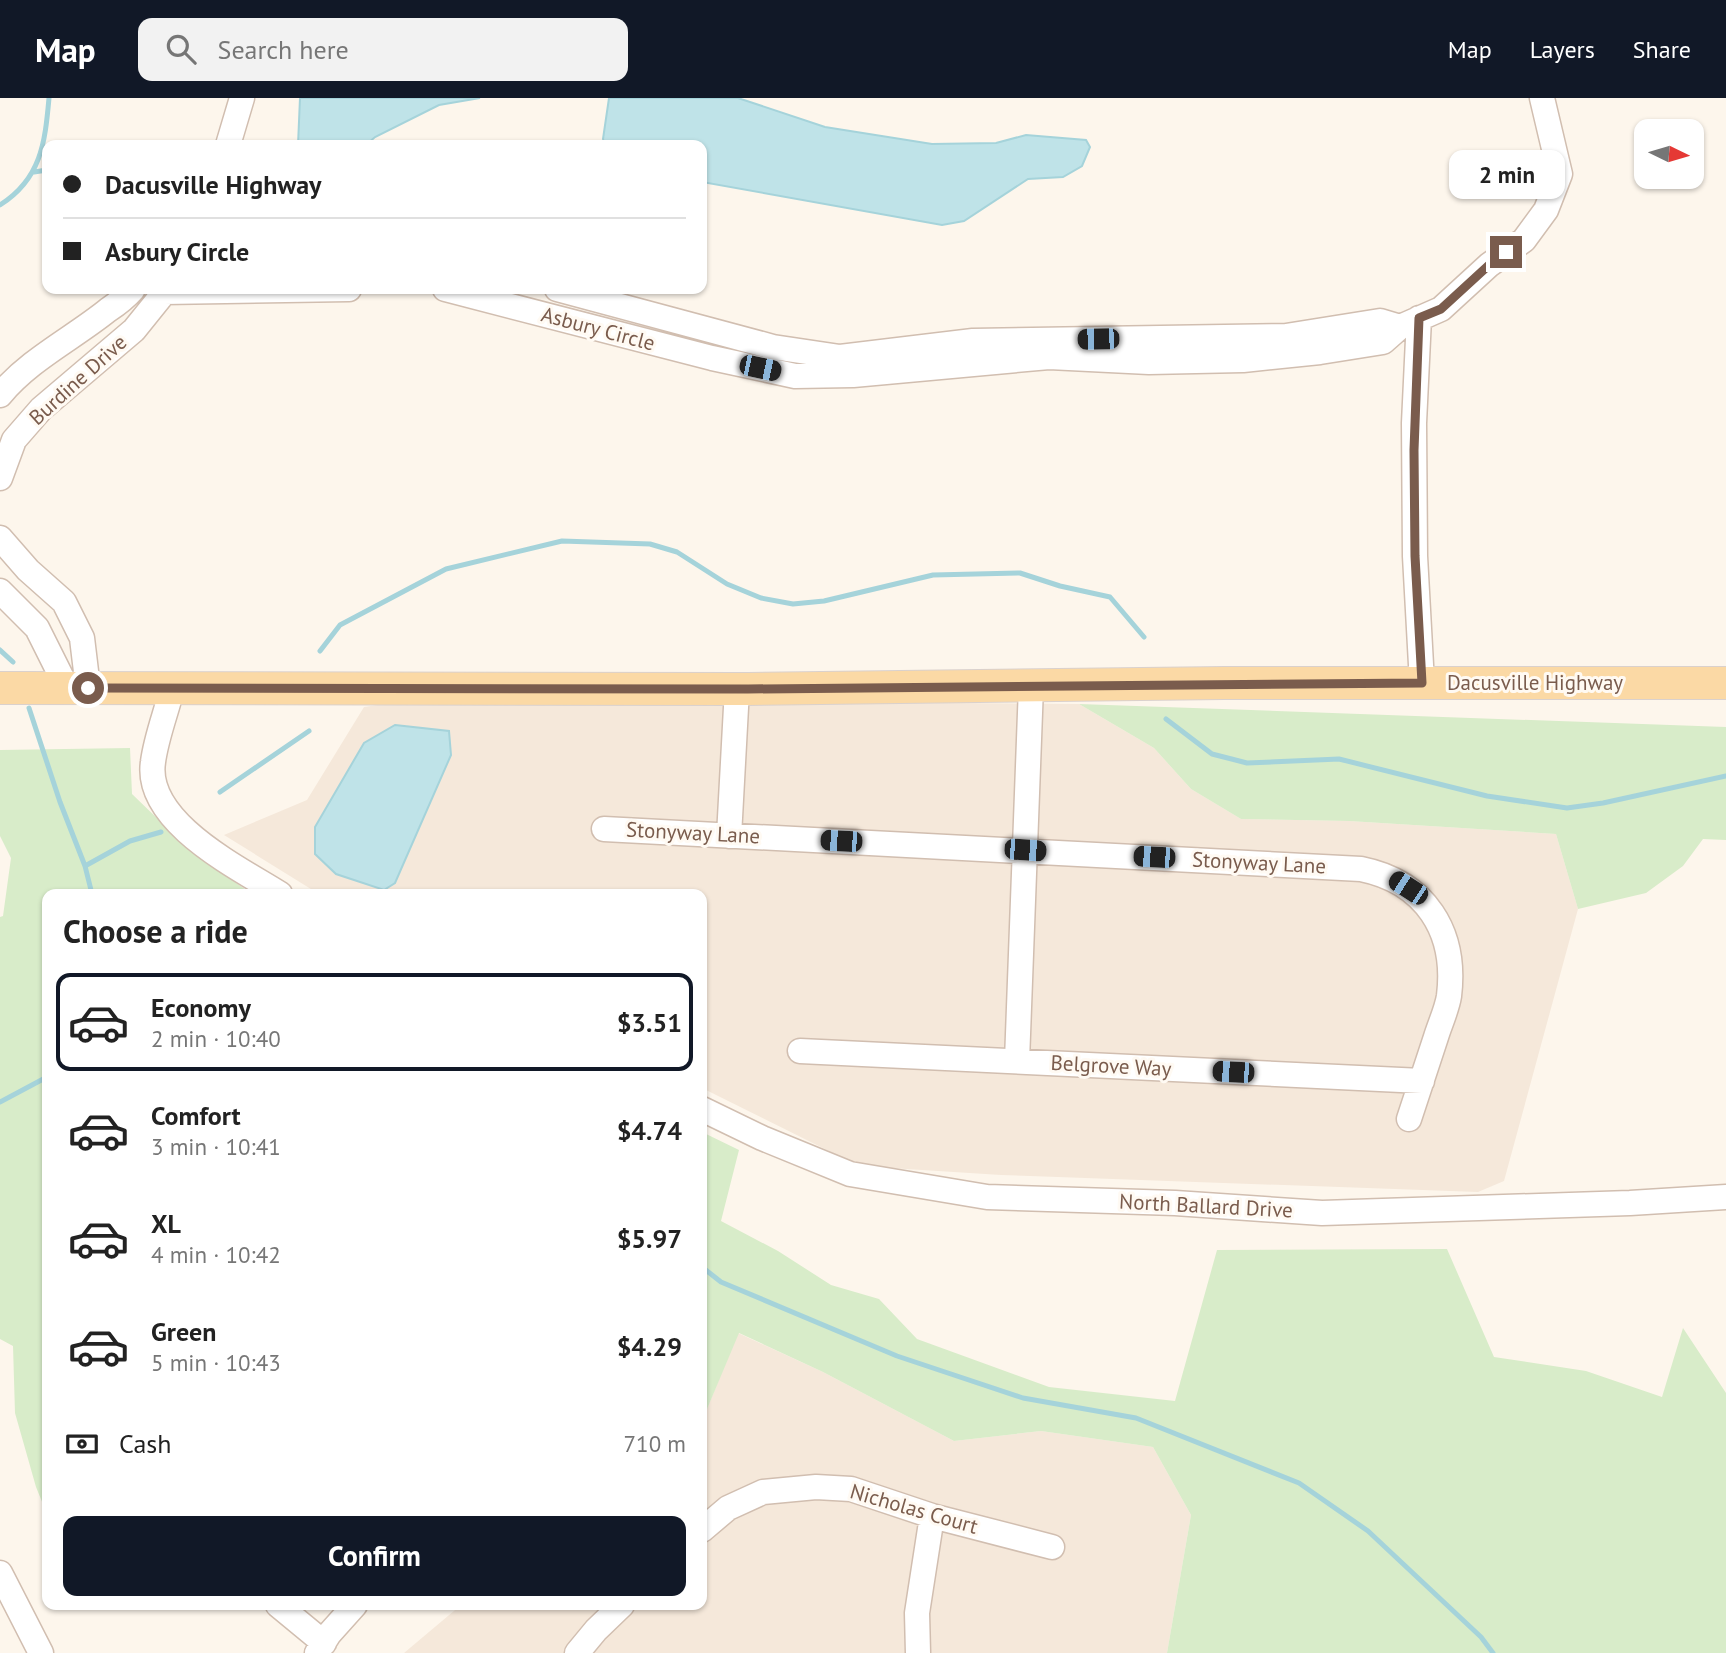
<!DOCTYPE html>
<meta charset="utf-8">
<style>
body{margin:0;font-family:"PT Sans",sans-serif;background:#f2f2f2;color:#222;height:100vh;display:flex;flex-direction:column;font-size:26px;white-space:nowrap}
*{box-sizing:border-box;margin:0}
p{font-size:23px;color:#767676}
.icon{flex:none;width:38px;height:38px;fill:none;stroke:currentColor;stroke-width:2;stroke-linecap:round;stroke-linejoin:round}
.map{position:relative;flex:1;overflow:hidden}
.side{position:absolute;left:42px;top:791px;width:665px;height:721px;display:flex;flex-direction:column;background:#fff;border-radius:14px;box-shadow:0 2px 5px #0004}
.side>*{flex:none}
.guide{position:absolute;left:42px;top:42px;width:665px;height:154px;border-radius:14px;box-shadow:0 2px 5px #0004;display:grid;align-content:center;height:154px;padding:0 21px;background:#fff}
.needle{width:46px;rotate:95deg}
.fabs{position:absolute;left:1634px;top:21px;display:grid;gap:14px}
.fabs a{display:grid;place-items:center;width:70px;height:70px;border-radius:14px;background:#fff;box-shadow:0 2px 5px #0004;font-size:35px}
.end{position:absolute;width:32px;height:32px;margin:-16px;border:9px solid #7a5c4d;background:#fff;box-shadow:0 0 0 4px #fff}
.from{border-radius:50%}
.bubble{position:absolute;height:49px;border-radius:14px;background:#fff;box-shadow:0 2px 5px #0004;font-size:23px;font-weight:700;line-height:49px;text-align:center}
.car{position:absolute;width:21px;height:42px;margin:-21px -10px;border-radius:9px;box-shadow:0 0 5px 2px #0007;background:linear-gradient(#222 24%,#8ab4d8 0 40%,#222 0 76%,#8ab4d8 0 86%,#222 0)}
.guide b{display:flex;align-items:center;gap:24px;height:66px;font-size:26px}
.guide b+b{border-top:2px solid #e0e0e0}
.guide i{width:18px;height:18px;background:#222}
ul{padding:0;list-style:none}
li{display:flex;align-items:center;gap:21px;height:98px;margin:0 14px 10px;padding:0 7px;border:4px solid transparent;border-radius:14px}
li div{flex:1}
li b{display:block;font-size:26px}
li em{font-style:normal;font-weight:700}
li.current{border-color:#111827}
li>.icon{width:63px;height:63px;stroke-width:1.5}
h2{padding:0 21px;font-size:32px;line-height:84px}
.pay{display:flex;align-items:center;gap:18px;height:77px;padding:0 21px;font-size:26px}
.pay p{margin-inline-start:auto}
.action{display:flex;gap:14px;margin-top:auto;padding:14px 21px}
.action a{flex:1;height:80px;border-radius:14px;background:#111827;color:#fff;font-size:28px;font-weight:700;line-height:80px;text-align:center}
header{display:flex;align-items:center;gap:42px;box-sizing:border-box;height:98px;padding:0 35px;background:#111827;color:#fff}
header strong{font-size:33px}
nav{display:flex;gap:38px;margin-inline-start:auto;font-size:24px}
.search{width:490px;height:63px;background:#f2f2f2;display:flex;align-items:center;gap:18px;box-sizing:border-box;padding:0 24px;border-radius:14px;color:#767676;font-size:26px}
.map>svg:first-child{display:block}
.residential{fill:#f5e8da}
.green{fill:#d8ecc9}
.water{fill:#bfe3e8;stroke:#a5d3da;stroke-width:2}
.lines{fill:none;stroke-linecap:round;stroke-linejoin:round}
.stream{stroke:#a5d3da;stroke-width:5}
.minor-casing{stroke:#d1beb0;stroke-width:27}
.major-casing{stroke:#dad1cd;stroke-width:34}
.minor{stroke:#fff;stroke-width:24}
.major{stroke:#fbd9a5;stroke-width:32}
.route{stroke:#7a5c4d;stroke-width:9}
.labels{text-anchor:middle;stroke-width:6;stroke-linejoin:round;paint-order:stroke}
.street-label{font-size:21px;fill:#7a5c4d;stroke:#fffaf3}
</style>
<header>
<strong>Map</strong>
<div class="search"><svg class="icon" aria-label="search" viewBox="0 0 24 24"><circle cx="10" cy="10" r="6"/><path d="M15 15l6 6"/></svg>Search here</div>
<nav><a>Map</a><a>Layers</a><a>Share</a></nav>
</header>
<div class="map">
<svg width="1726" height="1555" viewBox="0 0 1726 1555">
<rect width="100%" height="100%" fill="#fdf6ec"/>
<!-- residential -->
<path class="residential" d="M461 601 1079 606 1154 650 1191 691 1241 721 1349 723 1556 736 1578 811 1504 1083 1478 1094 1001 1077 859 1068 702 990V796H319L224 737 307 702 364 609 405 603Z
M738 1235 823 1274 954 1343 1041 1333 1153 1349 1191 1417 1167 1555H404L461 1507H702V1323Z"/>
<!-- green -->
<path class="green" d="M1079 606 1726 629V742L1703 741 1683 768 1646 795 1578 811 1556 736 1349 723 1241 721 1191 691 1154 650Z
M130 650 132 696 193 755 252 796H47V1416L36 1389 15 1315 13 1248 0 1241V819L3 818 11 760 0 738V652Z
M702 1034 739 1052 721 1123 778 1153 831 1187 879 1201 917 1241 1049 1289 1175 1303 1217 1152 1447 1151 1494 1259 1586 1273 1662 1299 1683 1230 1726 1295V1555H1167L1191 1417 1153 1349 1041 1333 954 1343 823 1274 739 1235 702 1323Z"/>
<!-- water -->
<path class="water" d="M300 0H480L439 7 375 39 366 47H298Z
M609 0H738L825 29 932 46 996 45 1026 37 1086 42 1090 49 1082 68 1063 79 1028 81 964 123 942 127 702 84V47H605L603 41Z
M395 627 449 633 451 657 395 785 384 792 336 776 315 756V729L364 645Z"/>
<g class="lines">
<!-- stream -->
<path class="stream" d="M34 74 47 72
M0 107C41 81 45 45 49 0
M0 552 13 564
M320 553 340 527 446 471 562 443 650 446 677 454 727 486 761 500 793 506 824 503 933 477 1020 475 1060 488 1110 499 1144 539
M29 610 60 704 85 768 92 796
M1166 621 1212 656 1247 665 1339 661 1487 698 1567 710 1603 705 1726 678
M220 694 309 633
M85 768 130 743 161 734
M0 1004 47 979
M702 1169 721 1184 897 1258 1023 1300 1136 1320 1299 1385 1368 1433 1481 1539 1493 1555"/>
<!-- minor casing -->
<g class="minor-casing">
<path id="minor" d="M228 47 242 0
M445 191 712 260 795 278 853 277 1049 259 1149 264 1243 262 1320 254 1383 244 1400 229 1441 211 1489 167 1524 142 1546 112 1560 76 1542 0
M557 191 773 249 840 259 973 243 1286 238 1380 223 1400 229
M164 194 349 191
M1419 220 1414 325 1415 458 1422 585
M0 297C30 261 72 241 108 212 117 206 126 199 133 191
M0 380 14 342 41 311 134 232 167 191
M0 440 28 472 64 504 82 540 88 590
M0 493 37 530 67 590
M172 591C166 615 156 640 153 664 144 724 239 770 280 796
M604 731 1361 771C1425 784 1457 833 1449 898 1447 911 1440 926 1436 939 1427 966 1418 994 1409 1021
M729 738 737 591
M800 953 1422 983
M1017 963 1031 588
M702 1011 762 1040 850 1076 987 1099 1175 1105 1322 1115 1630 1105 1726 1099
M702 1432 728 1410 763 1394 816 1389 851 1391 932 1418 1052 1449
M0 1475 41 1555
M278 1507 324 1545
M317 1555 329 1536 355 1507
M577 1555 596 1532 622 1507
M918 1555 917 1515 932 1418"/>
</g>
<!-- major casing -->
<g class="major-casing">
<path id="major" d="M0 590 748 591 1224 585H1726"/>
</g>
<!-- minor -->
<use href="#minor" class="minor"/>
<!-- major -->
<use href="#major" class="major"/>
</g>
<g class="lines">
<!-- route -->
<path class="route" d="M88 590 748 591 1422 585 1415 458 1414 352 1419 220 1441 211 1489 167 1506 154"/>
</g>
<g class="labels">
<!-- street labels -->
<g class="street-label">
<text transform="translate(598 231) rotate(15)" y="7">Asbury Circle</text>
<text transform="translate(78 282) rotate(-42)" y="7">Burdine Drive</text>
<text x="1535" y="592">Dacusville Highway</text>
<text transform="translate(693 735) rotate(3)" y="7">Stonyway Lane</text>
<text transform="translate(1259 765) rotate(3)" y="7">Stonyway Lane</text>
<text transform="translate(1111 968) rotate(3)" y="7">Belgrove Way</text>
<text transform="translate(1206 1108) rotate(3)" y="7">North Ballard Drive</text>
<text transform="translate(914 1411) rotate(16)" y="7">Nicholas Court</text>
</g>
</g>
</svg>
<div class="fabs">
<a><svg class="needle" viewBox="-14 -14 28 28"><path d="M0-13l5 13h-10z" fill="#e53935"/><path d="M0 13l5-13h-10z" fill="#767676"/></svg></a>
</div>
<i class="end from" style="left:88px;top:590px"></i>
<i class="end" style="left:1506px;top:154px"></i>
<div class="bubble" style="left:1449px;top:52px;width:116px">2 min</div>
<i class="car" style="left:1098px;top:241px;rotate:269deg"></i>
<i class="car" style="left:760px;top:270px;rotate:102deg"></i>
<i class="car" style="left:841px;top:743px;rotate:273deg"></i>
<i class="car" style="left:1025px;top:752px;rotate:94deg"></i>
<i class="car" style="left:1154px;top:759px;rotate:273deg"></i>
<i class="car" style="left:1408px;top:790px;rotate:303deg"></i>
<i class="car" style="left:1233px;top:974px;rotate:273deg"></i>
<div class="guide">
<b><i class="from"></i>Dacusville Highway</b>
<b><i></i>Asbury Circle</b>
</div>
<section class="side">
<h2>Choose a ride</h2>
<ul>
<li class="current"><svg class="icon" aria-label="car" viewBox="0 0 24 24"><path d="M5 17H2v-5l4-1 3-4h7l3 4 3 1v5h-3M9 17h6M6 11h13"/><circle cx="7" cy="17" r="2"/><circle cx="17" cy="17" r="2"/></svg><div><b>Economy</b><p>2 min · 10:40</p></div><em>$3.51</em></li>
<li><svg class="icon" aria-label="car" viewBox="0 0 24 24"><path d="M5 17H2v-5l4-1 3-4h7l3 4 3 1v5h-3M9 17h6M6 11h13"/><circle cx="7" cy="17" r="2"/><circle cx="17" cy="17" r="2"/></svg><div><b>Comfort</b><p>3 min · 10:41</p></div><em>$4.74</em></li>
<li><svg class="icon" aria-label="car" viewBox="0 0 24 24"><path d="M5 17H2v-5l4-1 3-4h7l3 4 3 1v5h-3M9 17h6M6 11h13"/><circle cx="7" cy="17" r="2"/><circle cx="17" cy="17" r="2"/></svg><div><b>XL</b><p>4 min · 10:42</p></div><em>$5.97</em></li>
<li><svg class="icon" aria-label="car" viewBox="0 0 24 24"><path d="M5 17H2v-5l4-1 3-4h7l3 4 3 1v5h-3M9 17h6M6 11h13"/><circle cx="7" cy="17" r="2"/><circle cx="17" cy="17" r="2"/></svg><div><b>Green</b><p>5 min · 10:43</p></div><em>$4.29</em></li>
</ul>
<div class="pay"><svg class="icon" aria-label="cash" viewBox="0 0 24 24"><path d="M3 7h18v10H3z"/><circle cx="12" cy="12" r="2"/></svg>Cash<p>710 m</p></div>
<div class="action"><a>Confirm</a></div>
</section>
</div>
